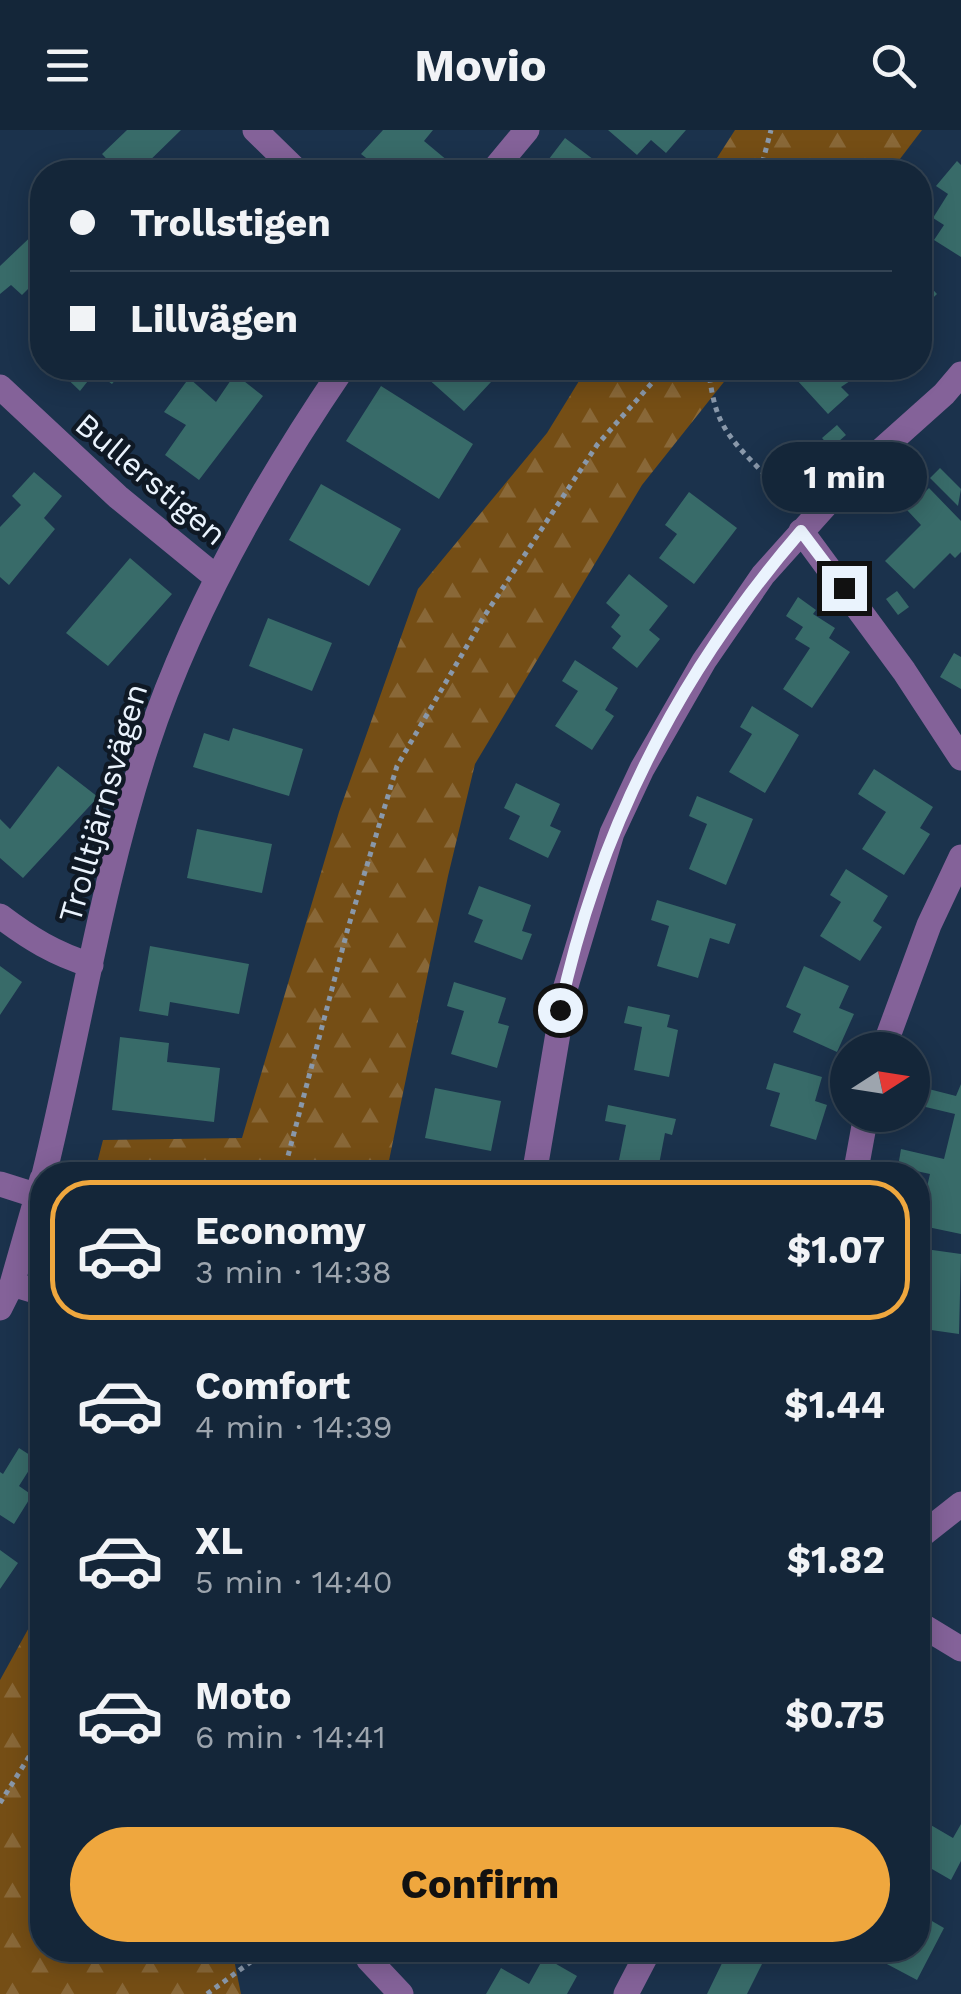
<!DOCTYPE html>
<meta charset="utf-8">
<style>
body{margin:0;font-family:"Work Sans",sans-serif;background:#213244;color:#f1f3f6;height:100vh;display:flex;flex-direction:column;font-size:38px;white-space:nowrap}
*{box-sizing:border-box;margin:0}
p{font-size:32px;color:#9da5ae}
.icon{flex:none;width:55px;height:55px;fill:none;stroke:currentColor;stroke-width:2;stroke-linecap:round;stroke-linejoin:round}
.map{position:relative;flex:1;overflow:hidden}
.panel{position:absolute;left:30px;top:1032px;width:900px;height:800px;display:flex;flex-direction:column;background:#142639;border-radius:40px;box-shadow:0 5px 25px #0003,0 0 0 2px #334353}
.panel>*{flex:none}
.hud{position:absolute;left:30px;top:30px;width:902px;height:220px;border-radius:40px;box-shadow:0 5px 25px #0003,0 0 0 2px #334353;display:grid;align-content:center;height:220px;padding:0 40px;background:#142639}
.needle{width:65px;rotate:78deg}
.buttons{position:absolute;left:830px;top:902px;display:grid;gap:20px}
.buttons a{display:grid;place-items:center;width:100px;height:100px;border-radius:50%;background:#142639;box-shadow:0 5px 25px #0003,0 0 0 2px #334353;font-size:50px}
.end{position:absolute;width:45px;height:45px;margin:-22px;border:12px solid #eaf3fd;background:#111;box-shadow:0 0 0 5px #111}
.from{border-radius:50%}
.bubble{position:absolute;height:70px;border-radius:35px;background:#142639;box-shadow:0 5px 25px #0003,0 0 0 2px #334353;font-size:32px;font-weight:700;line-height:70px;text-align:center}
.hud b{display:flex;align-items:center;gap:35px;height:95px;font-size:38px}
.hud b+b{border-top:2px solid #334353}
.hud i{width:25px;height:25px;background:#f1f3f6}
ul{padding:18px 0 0;list-style:none}
li{display:flex;align-items:center;gap:30px;height:140px;margin:0 20px 15px;padding:0 20px;border:5px solid transparent;border-radius:40px}
li div{flex:1}
li b{display:block;font-size:38px}
li em{font-style:normal;font-weight:700}
li.selected{border-color:#efa73e}
li>.icon{width:90px;height:90px;stroke-width:1.5}
.cta{display:flex;gap:20px;margin-top:auto;padding:20px 40px}
.cta a{flex:1;height:115px;border-radius:60px;background:#efa73e;color:#111;font-size:40px;font-weight:700;line-height:115px;text-align:center}
header{display:flex;justify-content:space-between;align-items:center;height:130px;padding:0 40px;background:#142639;font-size:45px;font-weight:700}
.map>svg:first-child{display:block}
.forest{fill:url(#forest-firs)}
.building{fill:#386b69}
.lines{fill:none;stroke-linecap:round;stroke-linejoin:round}
.path{stroke:#8998aa;stroke-width:5;stroke-dasharray:5 5;stroke-linecap:butt}
.minor{stroke:#846299;stroke-width:25}
.route{stroke:#eaf3fd;stroke-width:12}
.labels{text-anchor:middle;stroke-width:9;stroke-linejoin:round;paint-order:stroke}
.street-label{font-size:32px;fill:#eaf3fd;stroke:#0f1925}
</style>
<header><svg class="icon" aria-label="menu" viewBox="0 0 24 24"><path d="M4 6h16M4 12h16M4 18h16"/></svg>Movio<svg class="icon" aria-label="search" viewBox="0 0 24 24"><circle cx="10" cy="10" r="6"/><path d="M15 15l6 6"/></svg></header>
<div class="map">
<svg width="961" height="1864" viewBox="0 0 961 1864">
<defs>
<pattern id="forest-firs" width="22" height="20" patternUnits="userSpaceOnUse" patternTransform="scale(2.5)"><rect width="22" height="20" fill="#754e15"/><path d="M5 1l3.5 6h-7zM16 11l3.5 6h-7z" fill="#896838"/></pattern>
</defs>
<rect width="100%" height="100%" fill="#1b324c"/>
<!-- forest -->
<path class="forest" d="M735 0H922L890 42H708Z
M587 238H735L642 355 475 634 448 746 386 1045H94L103 1010 242 1008 339 682 418 459 547 303Z
M42 1474V1820H232L241 1864H0V1550Z"/>
<!-- building -->
<path class="building" d="M127 0H181L138 42H119L102 24Z
M383 0H433L424 11 448 31 438 42H384L361 24Z
M608 0H686L666 23 651 10 637 25Z
M565 8 610 42H539Z
M957 31 961 35V127L934 110 944 95 933 88 948 64 936 56Z
M42 96V145L22 165 11 155 0 164V136Z
M920 146 937 164 920 180Z
M56 238H125L112 254 95 242 80 261Z
M416 238H504L464 281Z
M808 238H858L862 243 841 257 849 265 828 284 796 249Z
M235 244 263 266 199 350 165 325 186 295 164 282 189 248 216 272Z
M381 256 473 314 439 369 346 311Z
M837 295 846 305 831 318 822 308Z
M940 338 961 359 958 376 930 348Z
M34 342 62 366 44 388 55 399 9 455 0 447V397L21 375 12 366Z
M321 354 401 399 369 456 289 410Z
M929 358 961 391V422L955 428 950 423 914 459 885 431 921 395 907 380Z
M689 362 737 398 694 454 659 428 677 404 665 395Z
M130 428 172 464 108 536 66 503Z
M629 444 668 476 649 500 660 509 637 538 612 518 621 506 611 497 620 485 606 473Z
M897 461 909 477 898 485 886 469Z
M798 467 816 480 813 484 835 498 829 508 850 522 812 578 783 559 810 518 795 509 803 497 786 486Z
M268 488 332 513 312 561 249 536Z
M954 523 961 527V559L940 547Z
M575 530 618 558 605 580 614 586 592 620 555 596 578 561 562 551Z
M752 576 799 605 765 663 729 642 752 604 740 597Z
M233 598 303 619 289 666 193 637 204 603 229 611Z
M58 636 98 667 23 748 0 728V689L10 699Z
M874 639 933 677 920 698 930 704 904 745 862 719 886 682 858 664Z
M516 653 560 674 550 696 561 701 548 728 509 709 520 686 504 678Z
M697 666 753 689 726 755 689 739 707 694 689 686Z
M197 699 272 714 262 763 187 748Z
M846 739 888 766 873 791 882 797 860 831 820 806 841 772 830 765Z
M479 756 531 775 522 801 532 804 522 830 474 812 483 790 468 784Z
M657 770 736 794 729 814 710 808 698 848 657 836 669 796 651 790Z
M150 816 249 834 239 884 170 872 168 886 139 881Z
M0 836 22 852 0 885Z
M804 836 849 856 839 878 854 884 837 922 793 902 801 884 786 877Z
M454 852 506 868 498 893 509 896 497 938 451 924 464 881 447 876Z
M628 876 670 885 667 897 678 900 669 947 634 940 642 897 624 893Z
M120 907 169 913 167 932 220 938 214 992 112 980Z
M774 933 822 947 815 971 827 975 816 1010 770 996 780 963 766 959Z
M961 954V1104L918 1095 930 1044 898 1037 901 1019 944 1029 955 984 913 974 917 956 956 966Z
M435 958 501 971 491 1021 425 1008Z
M608 975 676 989 672 1005 665 1003 657 1045 617 1040 626 995 605 991Z
M752 1030 794 1041 793 1045H748Z
M918 1118 961 1124 959 1204 924 1199 932 1145 918 1143Z
M19 1318 36 1329 19 1356 32 1365 14 1394 0 1385V1342L3 1344Z
M0 1420 18 1433 0 1459Z
M929 1694 953 1708 961 1694V1731L951 1750 925 1735 929 1728 918 1722V1713Z
M918 1783 944 1798 917 1850 868 1824 870 1820H918Z
M430 1820H464L459 1832Z
M565 1820H603L596 1834Z
M711 1820H744L764 1830 747 1864H707L725 1827Z
M544 1827 577 1846 567 1864H486L501 1838 529 1854Z"/>
<g class="lines">
<!-- path -->
<path class="path" d="M760 42 771 0
M708 238C711 256 713 276 722 293 738 324 771 345 790 375
M283 1045 348 798 397 636 485 485 597 315 665 238
M0 1673 42 1606
M207 1864 267 1820"/>
<!-- minor -->
<path class="minor" d="M255 0 298 42
M492 42 527 0
M0 257 118 367 217 448
M801 401 904 541 961 628
M0 786C29 808 55 824 91 835
M883 920 929 795 961 727
M44 1045C79 902 101 755 147 615 191 481 264 354 343 238
M534 1045 566 856 612 703 642 639 704 531 763 445 850 348 944 264 961 244
M855 1045 866 985
M0 1054 38 1066
M12 1154 42 1163
M0 1178 12 1154 42 1049
M918 1408 961 1374
M918 1493 961 1519
M365 1820 369 1830 401 1864
M626 1864 649 1820"/>
</g>
<g class="lines">
<!-- route -->
<path class="route" d="M560 880C598 701 681 540 801 401L844 458"/>
</g>
<g class="labels">
<!-- street labels -->
<g class="street-label">
<text transform="translate(151 349) rotate(40)" y="11">Bullerstigen</text>
<text transform="translate(103 673) rotate(-74)" y="11">Trolltjärnsvägen</text>
</g>
</g>
</svg>
<div class="buttons">
<a><svg class="needle" viewBox="-14 -14 28 28"><path d="M0-13l5 13h-10z" fill="#e53935"/><path d="M0 13l5-13h-10z" fill="#9da5ae"/></svg></a>
</div>
<i class="end from" style="left:560px;top:880px"></i>
<i class="end" style="left:844px;top:458px"></i>
<div class="bubble" style="left:762px;top:312px;width:165px">1 min</div>
<div class="hud">
<b><i class="from"></i>Trollstigen</b>
<b><i></i>Lillvägen</b>
</div>
<section class="panel">
<ul>
<li class="selected"><svg class="icon" aria-label="car" viewBox="0 0 24 24"><path d="M5 17H2v-5l4-1 3-4h7l3 4 3 1v5h-3M9 17h6M6 11h13"/><circle cx="7" cy="17" r="2"/><circle cx="17" cy="17" r="2"/></svg><div><b>Economy</b><p>3 min · 14:38</p></div><em>$1.07</em></li>
<li><svg class="icon" aria-label="car" viewBox="0 0 24 24"><path d="M5 17H2v-5l4-1 3-4h7l3 4 3 1v5h-3M9 17h6M6 11h13"/><circle cx="7" cy="17" r="2"/><circle cx="17" cy="17" r="2"/></svg><div><b>Comfort</b><p>4 min · 14:39</p></div><em>$1.44</em></li>
<li><svg class="icon" aria-label="car" viewBox="0 0 24 24"><path d="M5 17H2v-5l4-1 3-4h7l3 4 3 1v5h-3M9 17h6M6 11h13"/><circle cx="7" cy="17" r="2"/><circle cx="17" cy="17" r="2"/></svg><div><b>XL</b><p>5 min · 14:40</p></div><em>$1.82</em></li>
<li><svg class="icon" aria-label="car" viewBox="0 0 24 24"><path d="M5 17H2v-5l4-1 3-4h7l3 4 3 1v5h-3M9 17h6M6 11h13"/><circle cx="7" cy="17" r="2"/><circle cx="17" cy="17" r="2"/></svg><div><b>Moto</b><p>6 min · 14:41</p></div><em>$0.75</em></li>
</ul>
<div class="cta"><a>Confirm</a></div>
</section>
</div>
